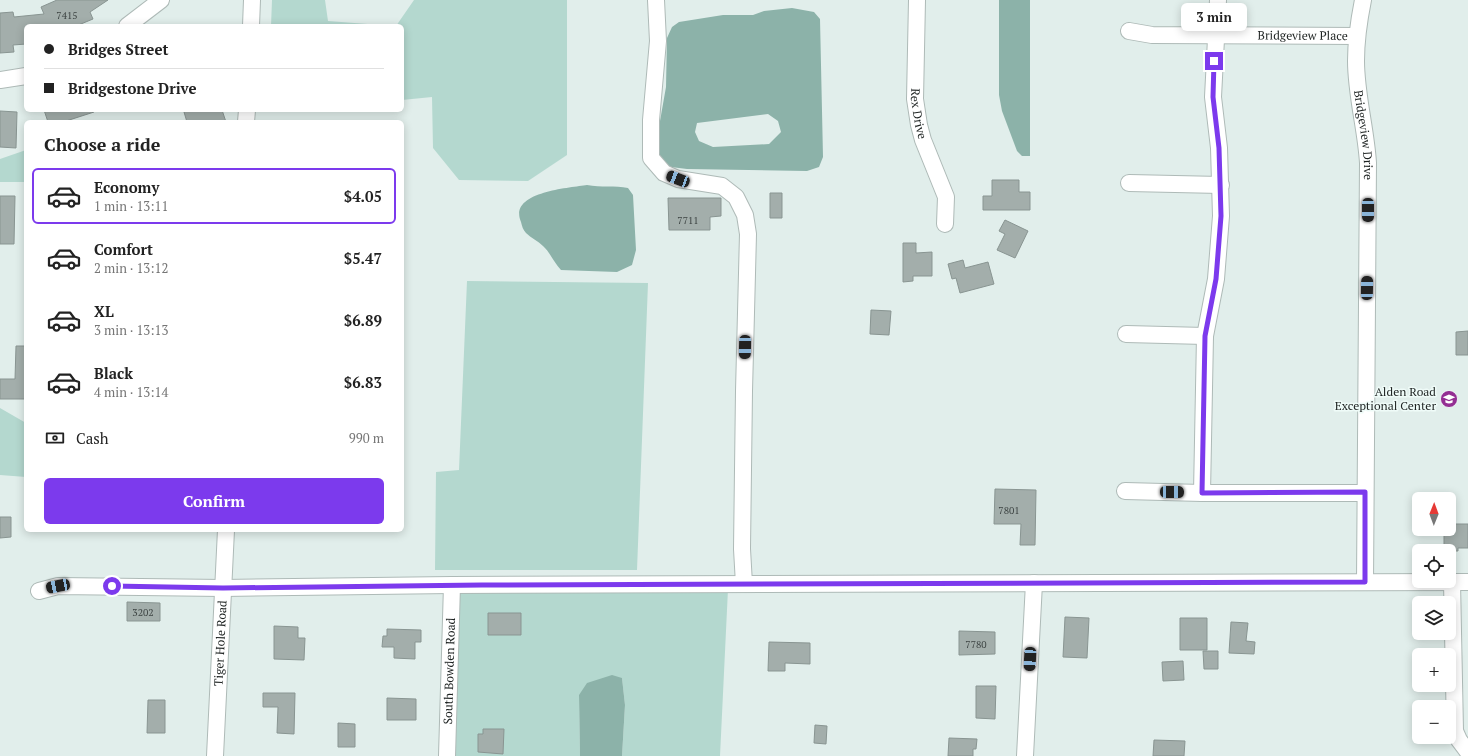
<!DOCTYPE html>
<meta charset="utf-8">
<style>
body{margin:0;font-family:"PT Serif",serif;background:#f6f6f6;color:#222;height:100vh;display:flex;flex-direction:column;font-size:15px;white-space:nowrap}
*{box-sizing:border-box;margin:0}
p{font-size:13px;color:#767676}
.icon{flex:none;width:22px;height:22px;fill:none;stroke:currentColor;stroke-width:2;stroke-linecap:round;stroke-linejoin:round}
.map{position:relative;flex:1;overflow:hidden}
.panel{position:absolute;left:24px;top:120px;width:380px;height:412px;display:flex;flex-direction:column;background:#fff;border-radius:6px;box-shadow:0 2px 10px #0003}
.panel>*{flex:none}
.hud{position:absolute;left:24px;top:24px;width:380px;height:88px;border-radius:6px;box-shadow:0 2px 10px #0003;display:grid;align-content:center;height:88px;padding:0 20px;background:#fff}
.needle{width:26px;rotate:1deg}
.buttons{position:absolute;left:1412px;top:492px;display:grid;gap:8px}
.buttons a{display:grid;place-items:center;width:44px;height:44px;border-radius:6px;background:#fff;box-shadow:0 2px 10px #0003;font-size:20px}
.end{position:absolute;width:18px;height:18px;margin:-9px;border:5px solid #7c3aed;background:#fff;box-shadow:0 0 0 2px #fff}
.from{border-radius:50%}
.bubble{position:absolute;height:28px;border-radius:6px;background:#fff;box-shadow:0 2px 10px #0003;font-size:13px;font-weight:800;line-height:28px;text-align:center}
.car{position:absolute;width:12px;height:24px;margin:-12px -6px;border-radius:5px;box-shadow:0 0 3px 1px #0007;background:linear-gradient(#222 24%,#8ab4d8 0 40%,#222 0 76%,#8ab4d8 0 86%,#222 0)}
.hud b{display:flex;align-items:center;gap:14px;height:38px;font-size:15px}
.hud b+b{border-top:1px solid #e0e0e0}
.hud i{width:10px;height:10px;background:#222}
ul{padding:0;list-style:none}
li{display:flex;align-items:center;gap:12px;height:56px;margin:0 8px 6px;padding:0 12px;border:2px solid transparent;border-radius:6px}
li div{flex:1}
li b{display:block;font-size:15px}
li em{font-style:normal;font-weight:800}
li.selected{border-color:#7c3aed}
li>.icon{width:36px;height:36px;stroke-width:1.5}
h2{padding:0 20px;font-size:18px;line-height:48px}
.pay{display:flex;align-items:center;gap:10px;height:44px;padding:0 20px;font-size:15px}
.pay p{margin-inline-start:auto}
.button{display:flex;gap:8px;margin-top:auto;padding:8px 20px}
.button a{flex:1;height:46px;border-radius:6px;background:#7c3aed;color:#fff;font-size:16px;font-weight:800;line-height:46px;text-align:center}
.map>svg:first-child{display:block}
.green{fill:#b4d8cf}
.water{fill:#8cb2a9;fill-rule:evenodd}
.building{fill:#a3aeab;stroke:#899592}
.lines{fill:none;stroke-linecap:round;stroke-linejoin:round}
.minor-casing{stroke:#aebab7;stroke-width:18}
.minor{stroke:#fff;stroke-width:16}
.route{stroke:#7c3aed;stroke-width:5}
.labels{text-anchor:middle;stroke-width:3;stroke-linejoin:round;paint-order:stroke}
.number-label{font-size:10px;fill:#3e4544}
.street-label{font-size:12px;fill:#1d2221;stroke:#effbf8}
.poi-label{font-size:12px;fill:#1d2221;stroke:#effbf8;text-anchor:end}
</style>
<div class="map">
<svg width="1468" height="756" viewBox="0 0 1468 756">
<rect width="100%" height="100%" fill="#e1eeeb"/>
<!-- green -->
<path class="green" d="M272 0H325L328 21 394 26H271Z
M414 0H567V155L528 181 459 180 433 148 432 97 402 100V26H396Z
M26 150V182H0V159Z
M467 281 648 283 637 570H435L436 472 459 470Z
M0 408 26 423V477L0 475Z
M728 589 720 756H622L625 705 622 678 579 695 580 756H453L459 594 469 591Z"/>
<!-- water -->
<path class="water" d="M999 0H1030V156H1022L1017 151 1002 111 999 95Z
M792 8 814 12 820 19 823 157 819 167 807 171 687 169 671 167 663 162 657 152V138L666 87 667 38 672 27 679 22 723 15H753L764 11ZM768 114 778 121 781 132 769 144 713 147 699 141 695 132 697 123Z
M587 185C601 188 615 185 628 188L633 195 636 250 632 265 617 272 561 270C554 263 550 252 543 246 538 241 531 238 526 233 523 230 522 226 521 222 508 192 568 188 587 185Z
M612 675 622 678 625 705 622 756H580L579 695 587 683Z"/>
<!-- building -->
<path class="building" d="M57 0H108L90 12 93 19 76 26H26V44L13 45 14 52 0 53V13L13 12 14 17 44 14 41 7Z
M44 110H93L94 112 63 122H48Z
M190 110H222L226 122H187L184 112Z
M0 111 17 112 16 148 0 147Z
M992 180H1019V192H1030V210H983V196H992Z
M770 193H782V218H770Z
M0 196H15L14 244H0Z
M668 198H721V216L710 217V230H669Z
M1005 220 1028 231 1015 258 997 250 1005 234 999 231Z
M903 243H916V253L932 252V276H913V281L903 282Z
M963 260 965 268 988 262 994 284 960 293 956 278 952 279 948 264Z
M871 310 891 311 889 335 870 334Z
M1468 331V355H1456V332Z
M16 346H26V399H0V379H15Z
M995 489 1036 490 1035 545H1020L1021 524H994Z
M0 517H11V537L0 538Z
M1449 524H1468V548H1458V551H1444V529H1449Z
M127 602 160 603V621H127Z
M488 613H521V635H488Z
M1065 617 1089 618 1087 658 1063 657Z
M1180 618H1207V650H1180Z
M1231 622 1248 623 1246 641 1255 642 1254 654 1229 653Z
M274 626 298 627V638H305L304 660 274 659Z
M387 629 421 630V642H415V659L394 658V647H382L383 636H387Z
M959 631 995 632V654L959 655Z
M769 642 810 643V664L785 663V671H768Z
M1203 651H1218V669H1204Z
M1183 661 1184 680 1163 681 1162 662Z
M976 686H996L995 719 976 718Z
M263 693H295L294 734 277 733 278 707H263Z
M387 698 416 699V720H387Z
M148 700H165V733H147Z
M338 723 355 724V747H338Z
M815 725 827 726 826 744 814 743Z
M483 729H504L503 754 478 752V734H483Z
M949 738 977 739 976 749H973V756H948Z
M1154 740 1185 741 1184 756H1153Z"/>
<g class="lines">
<!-- minor casing -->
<g class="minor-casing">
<g id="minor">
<path d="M656 0 658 41 651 120V158L664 173 678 179 722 186 736 197 745 215 748 234 744 391 742 549 744 584"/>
<path id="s1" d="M917 0 915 99 919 125 923 140 946 197 945 224"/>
<path id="s2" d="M1363 0C1359 20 1356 41 1356 61 1356 95 1366 129 1368 163L1365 582"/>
<path d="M127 26 161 0"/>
<path d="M251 26 252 0"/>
<path id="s3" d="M1129 31 1152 35 1357 36"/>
<path d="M0 80 26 76"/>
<path d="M246 122 247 110"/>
<path d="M1129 183 1221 185"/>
<path d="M1126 334 1205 336"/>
<path d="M1125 491 1202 493H1365"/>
<path d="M1202 493 1205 336 1216 279 1221 216 1219 148 1213 97 1218 0"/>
<path d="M1452 582 1455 731 1459 740 1468 752"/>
<path d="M39 591 58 586 223 588 452 585 1468 582"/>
<path id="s4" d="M215 756 226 530"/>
<path id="s5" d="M447 756 452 585"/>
<path d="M1025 756 1034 583"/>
</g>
</g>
<!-- minor -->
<use href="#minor" class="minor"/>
</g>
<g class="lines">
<!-- route -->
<path class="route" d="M112 586 223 588 482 585 1365 582V492L1202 493 1205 336 1216 279 1221 216 1219 148 1213 97 1214 61"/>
</g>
<!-- icons -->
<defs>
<g id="school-disc" transform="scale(0.9)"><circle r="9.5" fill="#942e93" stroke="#effbf8"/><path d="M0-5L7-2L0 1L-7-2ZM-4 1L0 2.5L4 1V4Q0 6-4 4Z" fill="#fff"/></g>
</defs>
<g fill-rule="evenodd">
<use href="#school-disc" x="1449" y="399"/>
</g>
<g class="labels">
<!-- number labels -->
<g class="number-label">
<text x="67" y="19">7415</text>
<text x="688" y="224">7711</text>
<text x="1009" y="514">7801</text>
<text x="143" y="616">3202</text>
<text x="976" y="648">7780</text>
</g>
<!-- street labels -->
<g class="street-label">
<text dy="4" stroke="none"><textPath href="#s3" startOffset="174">Bridgeview Place</textPath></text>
<text dy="4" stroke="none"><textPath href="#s1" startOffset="114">Rex Drive</textPath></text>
<text dy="4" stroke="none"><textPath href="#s2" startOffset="136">Bridgeview Drive</textPath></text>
<text dy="4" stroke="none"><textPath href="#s4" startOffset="113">Tiger Hole Road</textPath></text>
<text dy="4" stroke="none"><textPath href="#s5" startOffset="85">South Bowden Road</textPath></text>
</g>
<!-- poi labels -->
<g class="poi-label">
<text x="1436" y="396">Alden Road<tspan x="1436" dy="14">Exceptional Center</tspan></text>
</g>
</g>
</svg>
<div class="buttons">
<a><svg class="needle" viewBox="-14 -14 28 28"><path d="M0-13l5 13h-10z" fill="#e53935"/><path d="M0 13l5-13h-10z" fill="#767676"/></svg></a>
<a><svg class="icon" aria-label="locate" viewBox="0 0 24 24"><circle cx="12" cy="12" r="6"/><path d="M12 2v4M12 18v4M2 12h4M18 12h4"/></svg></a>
<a><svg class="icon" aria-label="layers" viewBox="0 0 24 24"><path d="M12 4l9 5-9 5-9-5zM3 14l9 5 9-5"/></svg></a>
<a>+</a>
<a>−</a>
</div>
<i class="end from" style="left:112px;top:586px"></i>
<i class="end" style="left:1214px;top:61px"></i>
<div class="bubble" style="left:1181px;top:3px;width:66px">3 min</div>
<i class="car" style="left:678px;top:179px;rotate:291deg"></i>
<i class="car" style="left:1368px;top:210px;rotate:180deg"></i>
<i class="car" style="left:1367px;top:288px;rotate:1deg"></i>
<i class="car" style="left:745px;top:347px;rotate:181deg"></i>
<i class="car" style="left:1172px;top:492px;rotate:91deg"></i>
<i class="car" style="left:58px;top:586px;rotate:259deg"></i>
<i class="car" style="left:1030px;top:659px;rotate:183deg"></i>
<div class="hud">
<b><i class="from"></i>Bridges Street</b>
<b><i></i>Bridgestone Drive</b>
</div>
<section class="panel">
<h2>Choose a ride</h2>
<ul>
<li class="selected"><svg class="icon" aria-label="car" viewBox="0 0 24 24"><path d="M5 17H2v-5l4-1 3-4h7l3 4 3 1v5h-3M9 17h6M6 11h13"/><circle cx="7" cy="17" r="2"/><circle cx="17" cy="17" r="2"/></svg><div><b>Economy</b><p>1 min · 13:11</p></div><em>$4.05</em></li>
<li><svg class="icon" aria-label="car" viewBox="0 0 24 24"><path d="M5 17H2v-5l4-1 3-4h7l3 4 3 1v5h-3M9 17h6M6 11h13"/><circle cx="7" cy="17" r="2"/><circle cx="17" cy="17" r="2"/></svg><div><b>Comfort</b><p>2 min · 13:12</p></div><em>$5.47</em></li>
<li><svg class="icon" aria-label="car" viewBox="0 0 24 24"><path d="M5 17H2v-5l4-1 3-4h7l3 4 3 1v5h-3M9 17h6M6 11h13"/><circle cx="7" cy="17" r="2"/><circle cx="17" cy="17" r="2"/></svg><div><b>XL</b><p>3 min · 13:13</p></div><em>$6.89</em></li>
<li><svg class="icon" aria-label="car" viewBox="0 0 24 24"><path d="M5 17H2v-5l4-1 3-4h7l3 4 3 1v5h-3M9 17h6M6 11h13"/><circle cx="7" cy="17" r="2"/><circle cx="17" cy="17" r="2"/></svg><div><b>Black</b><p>4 min · 13:14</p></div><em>$6.83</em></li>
</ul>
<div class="pay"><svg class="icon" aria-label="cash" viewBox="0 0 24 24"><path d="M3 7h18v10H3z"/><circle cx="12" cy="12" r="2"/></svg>Cash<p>990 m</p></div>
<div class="button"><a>Confirm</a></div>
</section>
</div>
